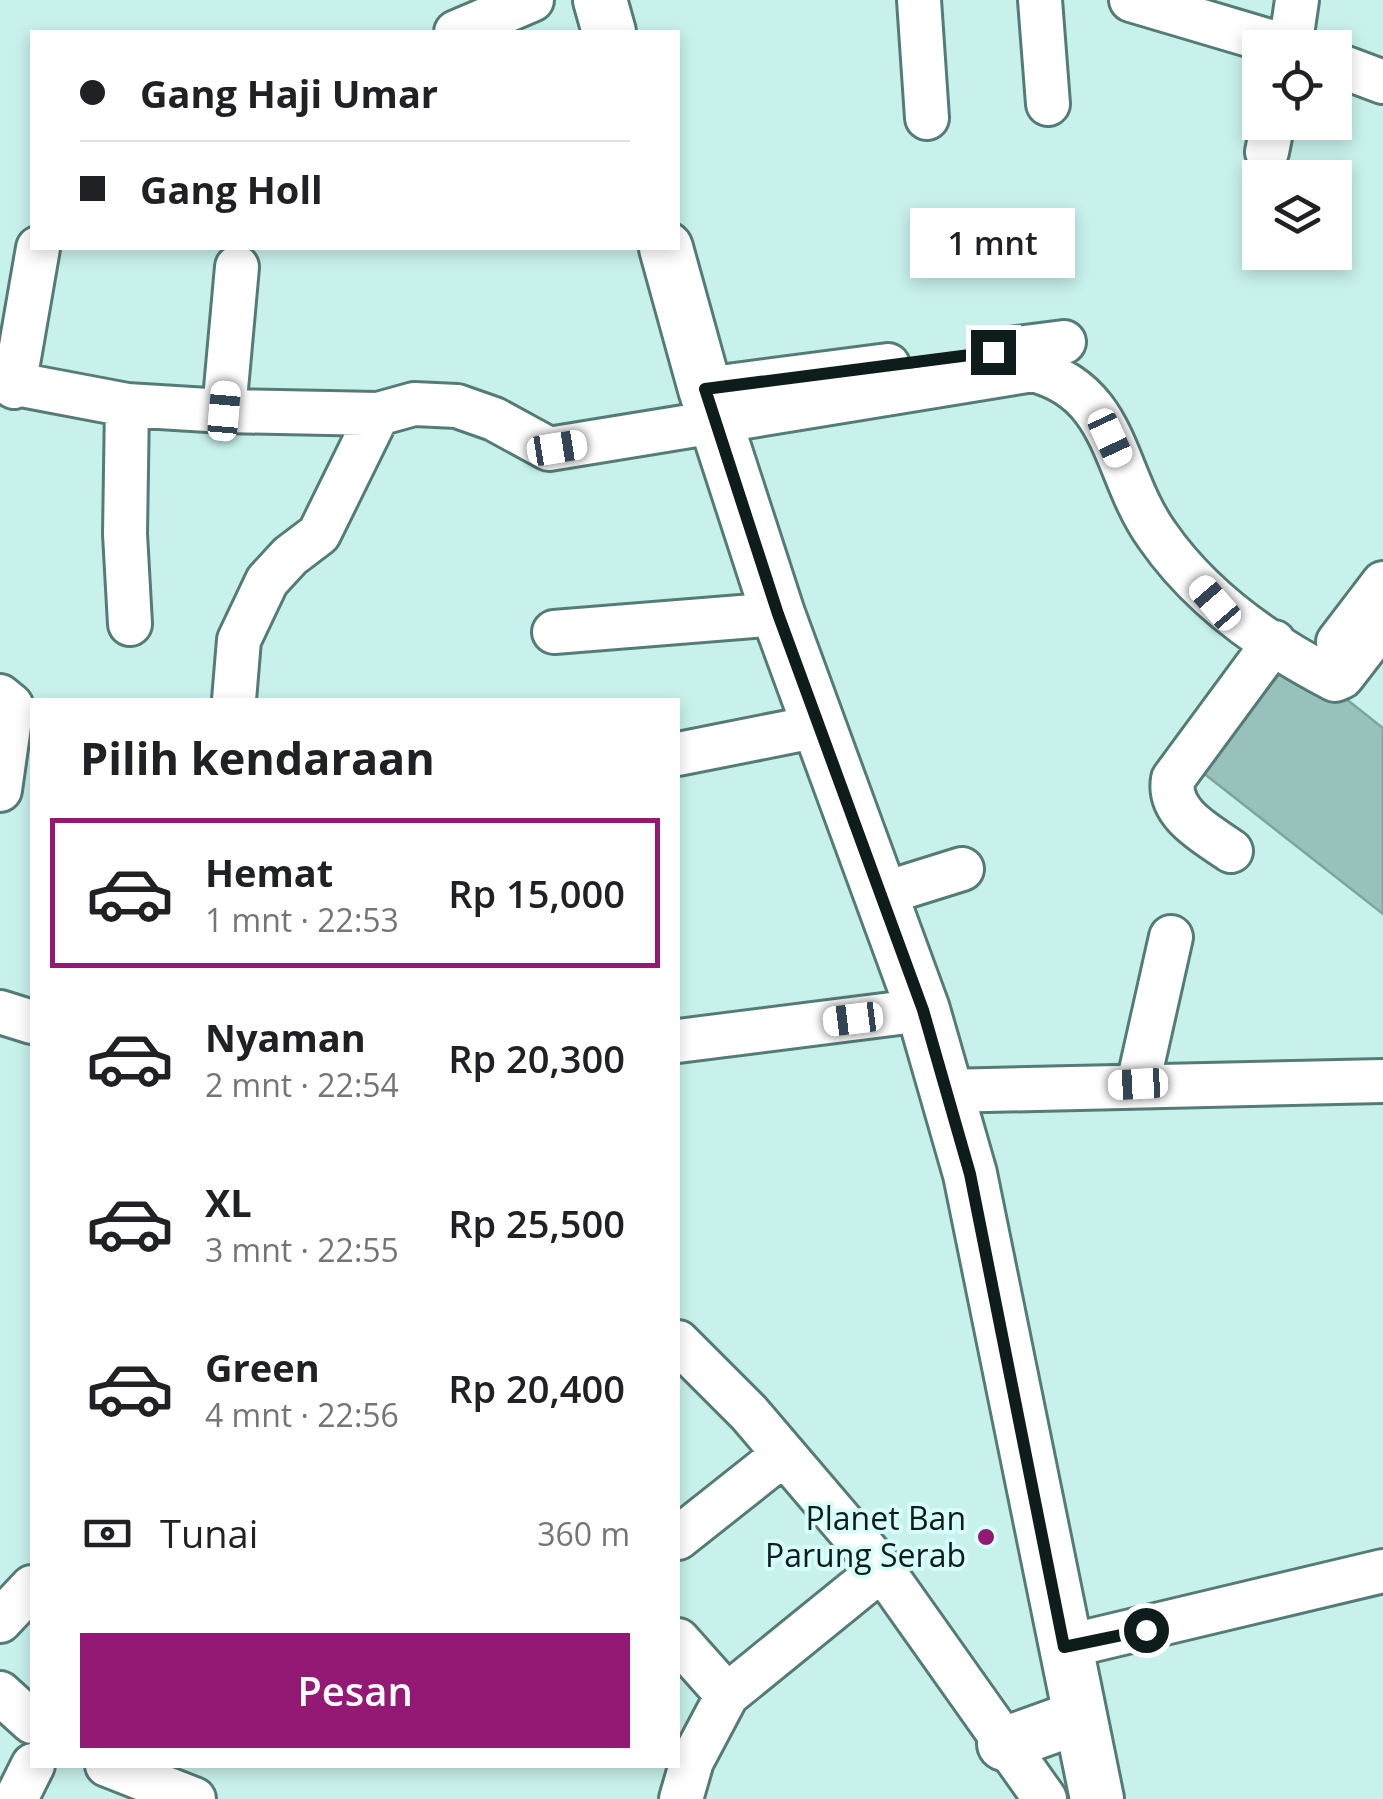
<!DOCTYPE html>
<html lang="id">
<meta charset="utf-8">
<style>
body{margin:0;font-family:"Open Sans",sans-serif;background:#f2f2f2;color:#202124;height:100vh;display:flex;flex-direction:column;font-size:38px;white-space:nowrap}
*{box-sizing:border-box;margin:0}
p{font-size:32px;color:#757577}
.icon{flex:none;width:55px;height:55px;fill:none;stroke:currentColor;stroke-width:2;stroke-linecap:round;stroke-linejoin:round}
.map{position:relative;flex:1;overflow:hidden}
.details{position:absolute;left:30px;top:698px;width:650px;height:1070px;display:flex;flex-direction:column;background:#fff;border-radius:0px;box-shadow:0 5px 15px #0003}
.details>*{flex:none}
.banner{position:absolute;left:30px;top:30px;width:650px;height:220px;border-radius:0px;box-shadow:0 5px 15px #0003;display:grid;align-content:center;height:220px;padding:0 50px;background:#fff}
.controls{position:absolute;left:1242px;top:30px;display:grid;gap:20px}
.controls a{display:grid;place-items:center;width:110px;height:110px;border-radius:0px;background:#fff;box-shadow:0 5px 15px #0003;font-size:50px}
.end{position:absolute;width:45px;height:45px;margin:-22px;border:12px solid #0e1d1b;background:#fff;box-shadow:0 0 0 5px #fff}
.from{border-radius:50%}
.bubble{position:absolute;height:70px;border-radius:0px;background:#fff;box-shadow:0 5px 15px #0003;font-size:32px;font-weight:600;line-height:70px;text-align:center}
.car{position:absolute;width:30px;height:60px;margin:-30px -15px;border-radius:12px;box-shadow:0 0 8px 2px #0007;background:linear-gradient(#fff 24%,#345 0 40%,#fff 0 76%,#345 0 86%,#fff 0)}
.banner b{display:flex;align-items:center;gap:35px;height:95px;font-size:38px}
.banner b+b{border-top:2px solid #e0e0e0}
.banner i{width:25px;height:25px;background:#202124}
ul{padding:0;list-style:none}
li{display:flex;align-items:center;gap:30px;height:150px;margin:0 20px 15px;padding:0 30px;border:5px solid transparent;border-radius:0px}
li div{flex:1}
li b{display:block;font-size:38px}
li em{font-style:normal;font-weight:600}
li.on{border-color:#941974}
li>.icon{width:90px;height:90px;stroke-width:1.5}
h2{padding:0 50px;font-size:45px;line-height:120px}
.pay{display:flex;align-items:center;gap:25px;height:110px;padding:0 50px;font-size:38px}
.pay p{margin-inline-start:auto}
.primary-button{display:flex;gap:20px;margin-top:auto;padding:20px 50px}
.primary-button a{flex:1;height:115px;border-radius:0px;background:#941974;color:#fff;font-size:40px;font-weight:600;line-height:115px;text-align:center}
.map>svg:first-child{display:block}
.building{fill:#99c1bb;stroke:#7da49e;stroke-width:2.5}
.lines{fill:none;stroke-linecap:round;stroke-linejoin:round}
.minor-casing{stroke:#557b76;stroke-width:48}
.major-casing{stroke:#557b76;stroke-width:58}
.minor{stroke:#fff;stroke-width:42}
.major{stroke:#fff;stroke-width:52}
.route{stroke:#0e1d1b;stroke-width:12}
.poi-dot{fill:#941974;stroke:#d5fff8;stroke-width:4}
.labels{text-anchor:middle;stroke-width:8;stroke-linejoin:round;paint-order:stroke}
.poi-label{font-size:32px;fill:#0e1d1b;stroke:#d5fff8;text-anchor:end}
</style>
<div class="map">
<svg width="1383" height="1799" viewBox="0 0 1383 1799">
<rect width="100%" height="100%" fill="#c8f1eb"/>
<!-- building -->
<path class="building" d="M1293 657 1383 728V914L1202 772Z"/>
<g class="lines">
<!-- minor casing -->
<g class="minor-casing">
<path id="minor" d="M919 0 927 118
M1040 0 1048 104
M1131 0 1293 48
M456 32 532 0
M1290 48 1297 0
M1335 64 1383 82
M1267 152 1273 122
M993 351 1064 342
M0 381 127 405 224 411 378 414 414 404 457 406 494 419 549 449 1033 370C1119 392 1113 474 1157 535 1201 599 1267 645 1335 680L1342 677 1383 624
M14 387 38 248
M705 389 888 365
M127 405 125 534 130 624
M224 411 237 267
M554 632 778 614
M1338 642 1383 583
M0 696 11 705V712L0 790
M234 700 239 640 267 581 290 556 319 534 378 414
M678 754 819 726
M1231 851C1207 834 1167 814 1173 779L1274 642
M882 894 962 869
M0 1012 32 1022
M678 1041 923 1010
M1138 1084 1171 937
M945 1091 1383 1081
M678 1342 749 1413 882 1569 1045 1799
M678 1538 784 1454
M0 1621 32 1587
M678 1640 727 1695
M1064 1647 1383 1571
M0 1693 32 1722
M107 1765 194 1799
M16 1799 33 1765
M681 1799 692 1761 727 1695 882 1569"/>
</g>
<!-- major casing -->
<g class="major-casing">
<path id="major" d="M600 0 609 32
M666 248 705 389 778 614 923 1010 970 1174 1097 1799
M1004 1744 1079 1717"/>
</g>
<!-- minor -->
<use href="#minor" class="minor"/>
<!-- major -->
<use href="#major" class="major"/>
</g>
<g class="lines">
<!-- route -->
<path class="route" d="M993 352 705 389 778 614 923 1010 970 1174 1064 1647 1146 1630"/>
</g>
<!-- markers -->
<circle class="poi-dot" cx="986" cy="1537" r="10"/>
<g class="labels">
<!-- poi labels -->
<g class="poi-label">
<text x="966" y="1530">Planet Ban<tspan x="966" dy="37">Parung Serab</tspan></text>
</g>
</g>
</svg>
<div class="controls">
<a><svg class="icon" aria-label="locate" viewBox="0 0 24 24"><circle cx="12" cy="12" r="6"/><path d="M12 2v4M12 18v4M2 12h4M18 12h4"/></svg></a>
<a><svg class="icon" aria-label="layers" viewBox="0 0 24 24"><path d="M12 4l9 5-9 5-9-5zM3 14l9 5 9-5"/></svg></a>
</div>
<i class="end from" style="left:1146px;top:1630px"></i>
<i class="end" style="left:993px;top:352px"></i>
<div class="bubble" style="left:910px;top:208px;width:165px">1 mnt</div>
<i class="car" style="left:224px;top:411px;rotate:5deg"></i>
<i class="car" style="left:1110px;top:438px;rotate:155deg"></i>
<i class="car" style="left:557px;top:448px;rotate:81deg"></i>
<i class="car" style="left:1215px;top:603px;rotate:319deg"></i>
<i class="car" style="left:853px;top:1019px;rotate:263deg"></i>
<i class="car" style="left:1138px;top:1084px;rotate:267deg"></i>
<div class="banner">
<b><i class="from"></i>Gang Haji Umar</b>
<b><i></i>Gang Holl</b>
</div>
<section class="details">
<h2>Pilih kendaraan</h2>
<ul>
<li class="on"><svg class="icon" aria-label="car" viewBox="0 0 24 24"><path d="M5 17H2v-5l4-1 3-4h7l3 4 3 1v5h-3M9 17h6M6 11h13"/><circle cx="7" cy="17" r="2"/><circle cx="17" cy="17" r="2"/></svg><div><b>Hemat</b><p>1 mnt · 22:53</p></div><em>Rp 15,000</em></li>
<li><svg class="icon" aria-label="car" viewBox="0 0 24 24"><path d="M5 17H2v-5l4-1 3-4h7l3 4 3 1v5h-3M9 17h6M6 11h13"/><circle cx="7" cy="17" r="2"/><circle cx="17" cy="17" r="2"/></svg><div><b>Nyaman</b><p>2 mnt · 22:54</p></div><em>Rp 20,300</em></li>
<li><svg class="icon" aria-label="car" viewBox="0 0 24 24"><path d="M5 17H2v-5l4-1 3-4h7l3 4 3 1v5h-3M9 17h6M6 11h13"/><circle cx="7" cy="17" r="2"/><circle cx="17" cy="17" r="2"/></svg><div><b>XL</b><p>3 mnt · 22:55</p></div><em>Rp 25,500</em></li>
<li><svg class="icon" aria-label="car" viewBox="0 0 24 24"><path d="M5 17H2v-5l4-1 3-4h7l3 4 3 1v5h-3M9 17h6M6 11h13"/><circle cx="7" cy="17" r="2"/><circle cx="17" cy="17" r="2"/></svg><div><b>Green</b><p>4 mnt · 22:56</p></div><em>Rp 20,400</em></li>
</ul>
<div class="pay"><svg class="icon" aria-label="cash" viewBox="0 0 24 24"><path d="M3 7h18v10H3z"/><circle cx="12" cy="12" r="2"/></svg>Tunai<p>360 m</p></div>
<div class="primary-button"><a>Pesan</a></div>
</section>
</div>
